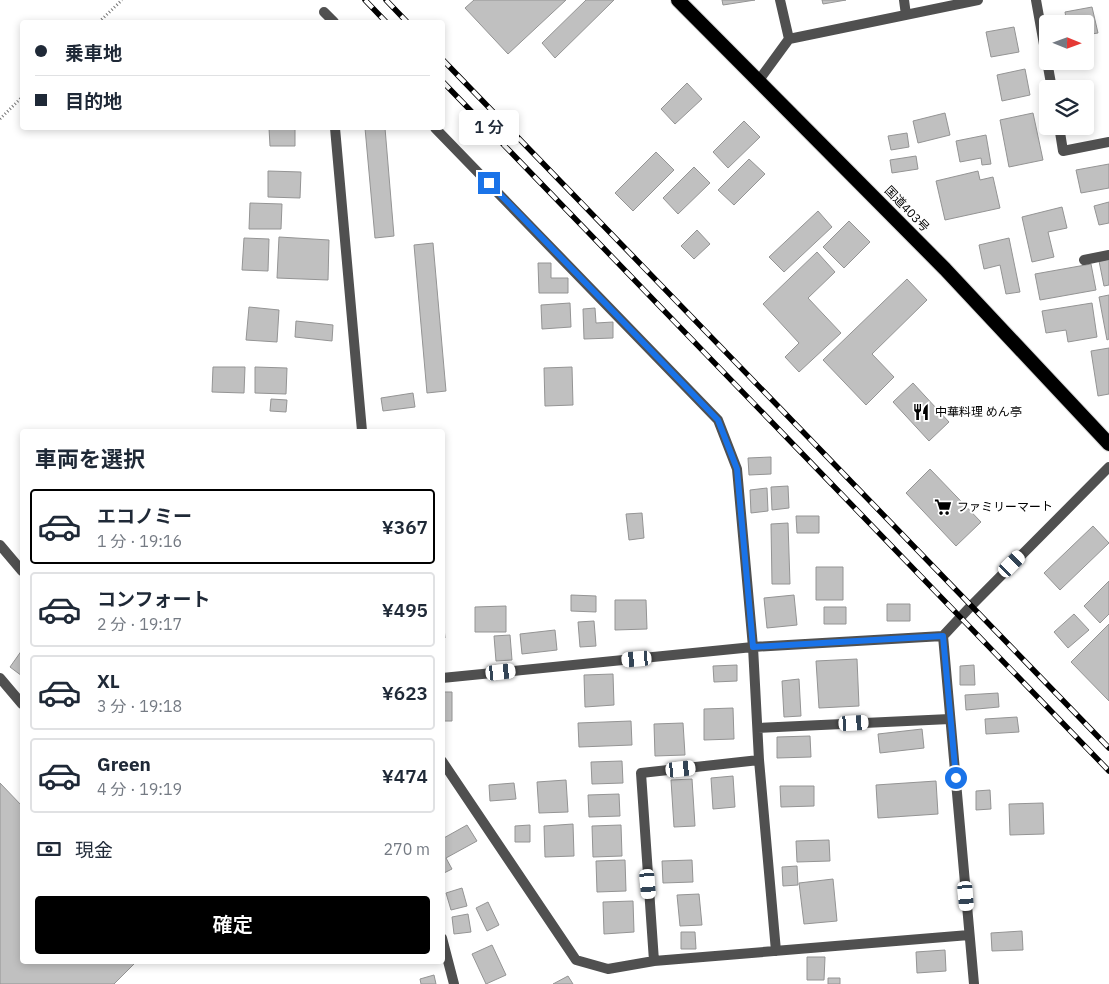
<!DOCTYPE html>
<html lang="ja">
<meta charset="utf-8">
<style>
body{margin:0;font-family:"IBM Plex Sans","Noto Sans JP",sans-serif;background:#f6f6f7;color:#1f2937;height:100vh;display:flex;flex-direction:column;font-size:19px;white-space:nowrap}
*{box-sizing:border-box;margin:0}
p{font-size:16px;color:#747a83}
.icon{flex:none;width:28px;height:28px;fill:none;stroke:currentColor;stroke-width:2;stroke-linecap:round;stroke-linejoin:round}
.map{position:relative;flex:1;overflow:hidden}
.details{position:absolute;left:20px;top:429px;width:425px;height:535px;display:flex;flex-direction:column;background:#fff;border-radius:5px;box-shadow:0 2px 8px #0003}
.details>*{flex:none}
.guide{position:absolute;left:20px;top:20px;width:425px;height:110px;border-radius:5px;box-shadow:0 2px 8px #0003;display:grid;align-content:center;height:110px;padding:0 15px;background:#fff}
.needle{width:32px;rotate:91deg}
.controls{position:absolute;left:1039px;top:15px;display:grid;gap:10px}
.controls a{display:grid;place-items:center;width:55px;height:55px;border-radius:5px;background:#fff;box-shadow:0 2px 8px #0003;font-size:25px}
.end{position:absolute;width:22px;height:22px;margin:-11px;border:6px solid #1a73e8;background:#fff;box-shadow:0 0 0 2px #fff}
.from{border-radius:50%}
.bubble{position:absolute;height:35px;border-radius:5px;background:#fff;box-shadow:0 2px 8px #0003;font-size:16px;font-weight:600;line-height:35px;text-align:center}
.car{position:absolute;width:15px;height:30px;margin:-15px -8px;border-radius:6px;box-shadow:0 0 4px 1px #0007;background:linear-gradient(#fff 24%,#345 0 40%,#fff 0 76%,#345 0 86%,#fff 0)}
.guide b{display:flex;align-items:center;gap:18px;height:48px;font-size:19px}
.guide b+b{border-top:1px solid #e0e1e3}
.guide i{width:12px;height:12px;background:#1f2937}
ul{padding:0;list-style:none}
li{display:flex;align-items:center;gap:15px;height:75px;margin:0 10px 8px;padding:0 5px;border:2px solid #e0e1e3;border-radius:5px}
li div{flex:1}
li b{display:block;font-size:19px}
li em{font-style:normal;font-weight:600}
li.active{border-color:#000}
li>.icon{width:45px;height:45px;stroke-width:1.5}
h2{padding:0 15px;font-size:22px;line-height:60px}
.pay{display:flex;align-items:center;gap:12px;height:55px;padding:0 15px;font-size:19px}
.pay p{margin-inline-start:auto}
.cta{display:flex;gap:10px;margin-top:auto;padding:10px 15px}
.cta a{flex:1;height:58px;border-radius:5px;background:#000;color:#fff;font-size:20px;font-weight:600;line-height:58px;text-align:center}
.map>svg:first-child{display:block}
.building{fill:#c0c0c0;stroke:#949494}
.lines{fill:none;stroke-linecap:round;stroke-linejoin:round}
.trunk-casing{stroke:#dbdbdb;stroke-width:16}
.path{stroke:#727272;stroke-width:3;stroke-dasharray:1 2.5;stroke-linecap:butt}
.service{stroke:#505050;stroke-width:10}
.minor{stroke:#505050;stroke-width:10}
.trunk{stroke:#000;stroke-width:14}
.rail-casing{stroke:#000;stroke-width:5.5}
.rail{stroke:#fff;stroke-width:4;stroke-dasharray:11;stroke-linecap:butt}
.route{stroke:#1a73e8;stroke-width:6}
.labels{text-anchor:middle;stroke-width:4;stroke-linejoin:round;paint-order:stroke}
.street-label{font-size:12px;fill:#000;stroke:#fff}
.poi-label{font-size:12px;fill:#000;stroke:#fff;text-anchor:start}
</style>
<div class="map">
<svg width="1109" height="984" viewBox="0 0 1109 984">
<rect width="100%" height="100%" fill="#fff"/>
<!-- building -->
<path class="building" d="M474 0H566L508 54 465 8Z
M586 0H614L555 58 542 43Z
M722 0H755L723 5Z
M822 0H846L823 4Z
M1092 7 1098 33 1085 35V24H1067L1065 12Z
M1014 27 1019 52 991 57 986 32Z
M1025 69 1030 95 1002 101 997 75Z
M687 83 702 99 675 124 661 109Z
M945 113 950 135 918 143 913 121Z
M1033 113 1043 160 1009 167 1000 120Z
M744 121 760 137 728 168 713 152Z
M269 128H295V146H270Z
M365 128H385L394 236 375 238Z
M907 133 909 147 891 150 888 136Z
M986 135 991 164 982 165 981 158 960 162 956 141Z
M656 152 674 170 633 211 615 193Z
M916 156 918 169 892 173 890 160Z
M749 159 765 174 734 205 718 190Z
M1109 164V188L1081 193 1076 170Z
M694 167 710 183 678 214 663 198Z
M268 171 301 172 300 198 268 197Z
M978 171 980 180 993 177 1000 208 945 220 936 181Z
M1109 202V223L1099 225 1094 206Z
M250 203 282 204 281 229H249Z
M1062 207 1067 228 1048 232 1054 257 1032 262 1022 217Z
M818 211 832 227 784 272 769 257Z
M849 221 870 242 844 268 823 247Z
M697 230 710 244 694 259 681 246Z
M279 237 329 240 328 280 277 278Z
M244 238 269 239 268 271 242 270Z
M1009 238 1020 292 1006 294 1000 265 984 269 979 245Z
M433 243 446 391 427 393 414 245Z
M817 252 835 272 808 298 841 333 799 372 785 357 799 343 763 304Z
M1109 259V285L1104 286 1099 261Z
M538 263H551V278H568V293H539Z
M1091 264 1096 290 1040 300 1035 274Z
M907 279 927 300 872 354 894 377 866 405 823 360Z
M1109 295V339L1107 340 1099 297Z
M570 303 571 327 542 329 541 305Z
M1092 303 1097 337 1068 342 1066 330 1046 333 1042 311Z
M249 307 279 310 277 342 246 340Z
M595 308 596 323 613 322V338L584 339 583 309Z
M296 321 333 325 332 341 295 337Z
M1109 348V394L1098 396 1091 351Z
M213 367H245L244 393 212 392Z
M255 367 287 368 286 394 255 393Z
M572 367 573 405 545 406 544 368Z
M913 383 949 422 929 441 893 402Z
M413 393 415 407 383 411 381 398Z
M271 399 287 400 286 412 270 411Z
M771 457V474L749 475 748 458Z
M930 469 981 522 956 546 906 493Z
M788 486 789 508 772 510 771 487Z
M767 488 768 511 751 513 750 490Z
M642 513 644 538 629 540 626 514Z
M796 516H819V533H797Z
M788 523 790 584H772L771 524Z
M1093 526 1109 543 1060 590 1044 573Z
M816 567H843V600H816Z
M1109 581V614L1100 623 1084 606Z
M571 595 596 596V612L571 611Z
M794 595 797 625 767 628 764 598Z
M615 600H646L647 629 615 630Z
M887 604H910V621H887Z
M506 606V632H475V607Z
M824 607H846V624H824Z
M442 608 445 638 442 639Z
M1074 614 1089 630 1068 648 1054 632Z
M594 621 596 646 580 647 578 622Z
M1109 624V701L1071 662Z
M555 630 557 650 522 654 520 634Z
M510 635 512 660 496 661 494 636Z
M22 650V676L10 667Z
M857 659 859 706 819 708 816 661Z
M737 665V681L714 682 713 666Z
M974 665 975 685H960V666Z
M613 674 614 705 585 707 584 675Z
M799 679 801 716 784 717 782 681Z
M442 692H452V721H442Z
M998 693 999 707 966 710 965 695Z
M733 708 734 739 704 740V709Z
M1017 717 1019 732 986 734 985 719Z
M631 721 632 745 579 747 578 723Z
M683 723 685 755 655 756 654 724Z
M922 729 924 748 880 753 878 734Z
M810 736 811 757 777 758V737Z
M622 761 623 783 592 784 591 762Z
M733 776 735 807 713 809 711 778Z
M692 779 695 826 674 827 671 780Z
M566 780 568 812 539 813 537 782Z
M936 781 938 814 878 818 876 785Z
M0 783 22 806V961H137L114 984H0Z
M514 783 516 799 490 801 489 785Z
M780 786H814V806L781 807Z
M990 790 991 809 976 810V791Z
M619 794 620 816 589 817 588 795Z
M1043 803 1044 834 1010 835 1009 804Z
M573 824 574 856 545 857 544 826Z
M467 825 477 841 446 858 452 869 442 874V839Z
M530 825V842H515V826Z
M621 825 622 856 593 857 592 826Z
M829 840 830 861 797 862 796 841Z
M625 860 626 891 597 892 596 861Z
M692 860 693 882 663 883 662 861Z
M797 866 798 885 783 886 782 867Z
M833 879 837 921 804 924 799 883Z
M462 888 467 906 451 910 446 893Z
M699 894 702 925 680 926 677 895Z
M633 901 634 932 604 934 603 902Z
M488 902 499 925 487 931 476 908Z
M468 914 471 932 454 934 452 917Z
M1022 931 1023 950 992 951 991 933Z
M681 932H695L696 949H681Z
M492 945 506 975 486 984 472 954Z
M945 950 946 971 917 973 916 952Z
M807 957H825L824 980H807Z
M434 975 436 984H421L420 979Z
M568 976 573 984H553Z
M828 978H840V984H828Z"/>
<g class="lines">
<!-- trunk casing -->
<g class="trunk-casing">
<path id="trunk" d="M678 0 945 269 1109 444"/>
</g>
<!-- path -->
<path class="path" d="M99 22 122 0
M0 119 22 97"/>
<!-- service -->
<path class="service" d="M0 678 22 704"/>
<!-- minor -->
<path class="minor" d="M780 0 789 39
M904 0 906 15
M1036 0 1052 89
M324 12 334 22
M759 80 789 39 978 0
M1059 126 1063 151 1109 142
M335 128 362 431
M435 128 718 420 737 469 753 647 759 760 776 951
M1084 260 1109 255
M0 545 22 571
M943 636 974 984
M442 678 753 647 943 636 971 606 1109 467
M758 728 950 719
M759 760 641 773 654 961 969 935
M442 761 576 960 608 969 654 961
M442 938 454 984"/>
<!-- trunk -->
<use href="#trunk" class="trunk"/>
<!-- rail casing -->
<g class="rail-casing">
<path id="rail" d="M365 0 386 22
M386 0 407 22
M442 59 1109 748
M442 81 1109 771"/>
</g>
<!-- rail -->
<use href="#rail" class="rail"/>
</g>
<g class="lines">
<!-- route -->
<path class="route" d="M489 183 718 420 737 469 753 647 943 636 956 778"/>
</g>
<!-- icons -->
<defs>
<g id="restaurant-bare" transform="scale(1.35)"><path d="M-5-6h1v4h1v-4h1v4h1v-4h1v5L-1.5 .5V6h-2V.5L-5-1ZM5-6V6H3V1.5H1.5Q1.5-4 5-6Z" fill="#000" stroke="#fff" stroke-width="2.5" paint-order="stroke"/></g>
<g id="supermarket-bare" transform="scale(1.35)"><path d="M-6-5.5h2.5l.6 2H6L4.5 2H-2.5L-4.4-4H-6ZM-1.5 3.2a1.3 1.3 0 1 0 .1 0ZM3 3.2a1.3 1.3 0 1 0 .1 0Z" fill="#000" stroke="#fff" stroke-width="2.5" paint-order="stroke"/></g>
</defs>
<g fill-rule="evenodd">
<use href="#restaurant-bare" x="921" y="412"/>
<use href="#supermarket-bare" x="943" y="507"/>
</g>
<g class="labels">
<!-- street labels -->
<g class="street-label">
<text transform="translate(907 209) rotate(46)" y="4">国道403号</text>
</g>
<!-- poi labels -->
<g class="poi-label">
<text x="935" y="416">中華料理 めん亭</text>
<text x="957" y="511">ファミリーマート</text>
</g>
</g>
</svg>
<div class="controls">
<a><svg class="needle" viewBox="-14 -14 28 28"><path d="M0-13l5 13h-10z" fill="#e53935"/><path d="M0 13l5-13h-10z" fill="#747a83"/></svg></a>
<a><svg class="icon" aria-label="layers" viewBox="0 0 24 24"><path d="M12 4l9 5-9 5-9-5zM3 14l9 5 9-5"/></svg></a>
</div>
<i class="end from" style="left:956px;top:778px"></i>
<i class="end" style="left:489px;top:183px"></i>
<div class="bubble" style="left:459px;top:110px;width:60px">1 分</div>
<i class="car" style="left:1012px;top:564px;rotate:45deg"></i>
<i class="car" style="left:637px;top:659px;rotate:265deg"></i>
<i class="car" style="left:501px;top:672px;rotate:84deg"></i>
<i class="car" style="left:854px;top:723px;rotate:87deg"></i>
<i class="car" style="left:681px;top:769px;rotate:84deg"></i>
<i class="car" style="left:648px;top:884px;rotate:175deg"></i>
<i class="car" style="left:966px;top:896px;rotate:175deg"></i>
<div class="guide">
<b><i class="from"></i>乗車地</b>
<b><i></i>目的地</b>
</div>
<section class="details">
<h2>車両を選択</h2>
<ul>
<li class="active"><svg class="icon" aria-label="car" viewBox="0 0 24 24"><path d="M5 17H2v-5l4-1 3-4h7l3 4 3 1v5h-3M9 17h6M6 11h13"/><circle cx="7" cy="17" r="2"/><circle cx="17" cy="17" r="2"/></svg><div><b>エコノミー</b><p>1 分 · 19:16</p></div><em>¥367</em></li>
<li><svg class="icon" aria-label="car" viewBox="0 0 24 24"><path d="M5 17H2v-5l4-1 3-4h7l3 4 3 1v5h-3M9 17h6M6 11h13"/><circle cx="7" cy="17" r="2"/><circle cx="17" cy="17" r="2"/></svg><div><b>コンフォート</b><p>2 分 · 19:17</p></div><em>¥495</em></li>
<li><svg class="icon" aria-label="car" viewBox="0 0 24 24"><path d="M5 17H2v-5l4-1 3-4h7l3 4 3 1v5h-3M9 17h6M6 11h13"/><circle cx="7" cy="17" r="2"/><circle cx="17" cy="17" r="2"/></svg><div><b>XL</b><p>3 分 · 19:18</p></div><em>¥623</em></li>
<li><svg class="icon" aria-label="car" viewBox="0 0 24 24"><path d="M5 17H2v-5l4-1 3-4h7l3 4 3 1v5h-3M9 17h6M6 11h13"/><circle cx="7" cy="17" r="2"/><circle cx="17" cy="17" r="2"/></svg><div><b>Green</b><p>4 分 · 19:19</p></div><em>¥474</em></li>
</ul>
<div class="pay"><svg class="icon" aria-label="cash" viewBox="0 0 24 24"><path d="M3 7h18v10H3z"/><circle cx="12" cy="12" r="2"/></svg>現金<p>270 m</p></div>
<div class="cta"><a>確定</a></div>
</section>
</div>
